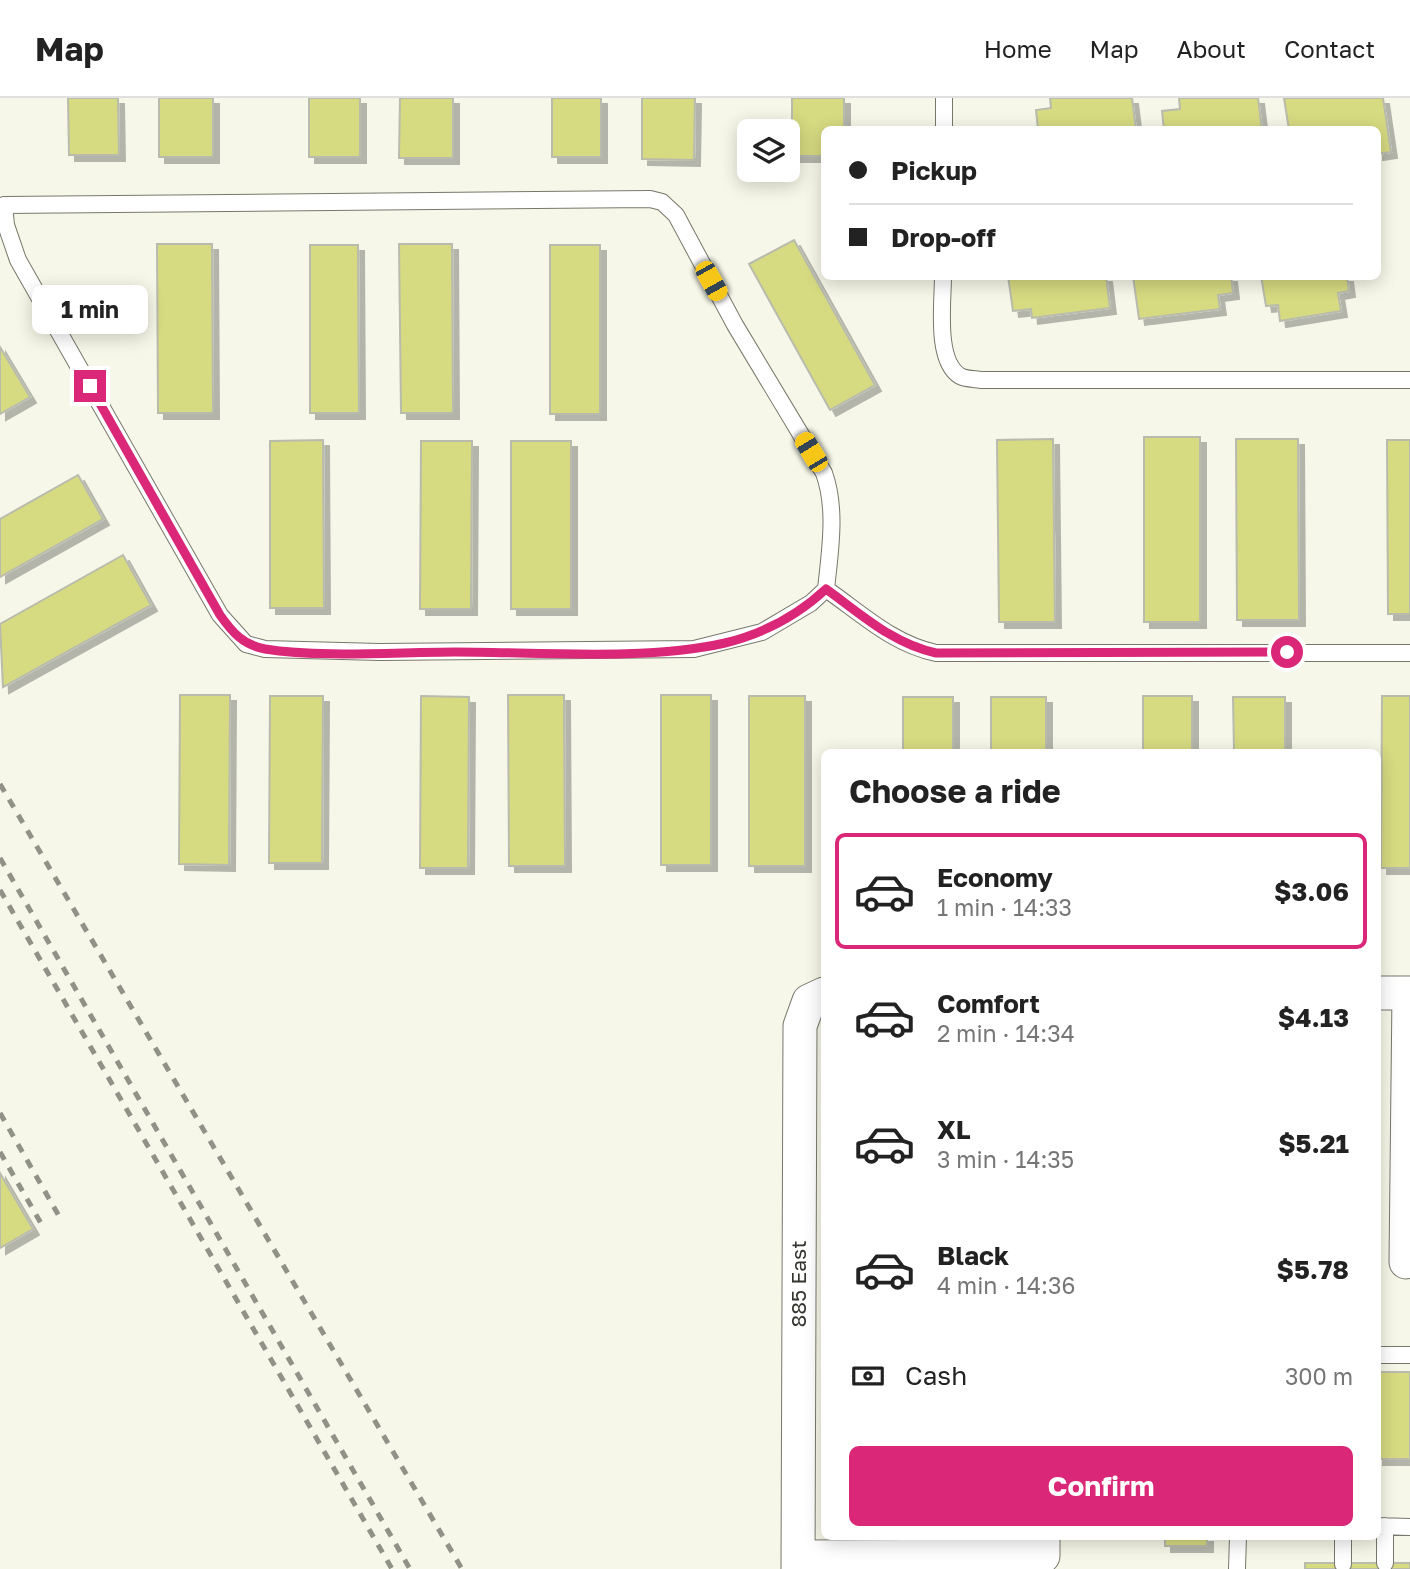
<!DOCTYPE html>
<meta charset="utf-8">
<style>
body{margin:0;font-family:"Golos Text",sans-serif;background:#f2f2f2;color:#222;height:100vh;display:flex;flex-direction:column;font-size:26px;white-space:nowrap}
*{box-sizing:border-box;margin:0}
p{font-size:23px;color:#767676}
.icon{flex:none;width:38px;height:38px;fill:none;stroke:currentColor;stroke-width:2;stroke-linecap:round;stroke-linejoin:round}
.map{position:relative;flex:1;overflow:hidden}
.drawer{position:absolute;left:821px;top:651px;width:560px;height:791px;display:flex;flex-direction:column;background:#fff;border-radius:10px;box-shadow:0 4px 18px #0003}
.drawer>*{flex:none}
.guide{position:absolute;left:821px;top:28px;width:560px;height:154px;border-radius:10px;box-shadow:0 4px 18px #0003;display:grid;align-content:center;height:154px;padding:0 28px;background:#fff}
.controls{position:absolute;left:737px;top:21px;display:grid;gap:14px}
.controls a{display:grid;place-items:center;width:63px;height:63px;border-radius:10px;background:#fff;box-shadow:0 4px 18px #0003;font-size:35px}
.end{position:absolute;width:32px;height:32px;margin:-16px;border:9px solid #db2777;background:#fff;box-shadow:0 0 0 4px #fff}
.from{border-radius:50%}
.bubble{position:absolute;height:49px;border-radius:10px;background:#fff;box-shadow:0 4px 18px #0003;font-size:23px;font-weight:700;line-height:49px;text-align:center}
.car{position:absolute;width:21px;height:42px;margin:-21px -10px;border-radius:9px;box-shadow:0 0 5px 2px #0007;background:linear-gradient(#f5c518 24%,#345 0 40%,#f5c518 0 76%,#345 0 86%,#f5c518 0)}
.guide b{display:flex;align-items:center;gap:24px;height:66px;font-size:26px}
.guide b+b{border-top:2px solid #e0e0e0}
.guide i{width:18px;height:18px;background:#222}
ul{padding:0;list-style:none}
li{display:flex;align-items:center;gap:21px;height:116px;margin:0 14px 10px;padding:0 14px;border:4px solid transparent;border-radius:10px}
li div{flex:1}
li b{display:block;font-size:26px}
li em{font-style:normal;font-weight:700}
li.active{border-color:#db2777}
li>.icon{width:63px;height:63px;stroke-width:1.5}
h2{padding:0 28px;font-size:32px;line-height:84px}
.pay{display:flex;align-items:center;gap:18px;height:77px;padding:0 28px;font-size:26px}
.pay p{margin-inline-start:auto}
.button{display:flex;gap:14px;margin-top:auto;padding:14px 28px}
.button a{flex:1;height:80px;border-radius:10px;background:#db2777;color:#fff;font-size:28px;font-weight:700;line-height:80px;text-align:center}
header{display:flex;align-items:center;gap:42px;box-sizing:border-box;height:98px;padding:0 35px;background:#fff;border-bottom:2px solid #e0e0e0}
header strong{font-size:33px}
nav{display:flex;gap:38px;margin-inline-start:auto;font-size:24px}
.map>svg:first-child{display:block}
.building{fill:#d6da81;stroke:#b9bbad;stroke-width:2;filter:url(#shadow)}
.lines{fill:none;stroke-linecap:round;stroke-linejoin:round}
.lane-casing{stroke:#77786b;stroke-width:18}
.street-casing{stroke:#77786b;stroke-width:35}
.lane{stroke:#fff;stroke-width:16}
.street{stroke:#fff;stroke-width:33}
.rail{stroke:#909187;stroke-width:5;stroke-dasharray:9 9;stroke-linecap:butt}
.route{stroke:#db2777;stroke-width:9}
.labels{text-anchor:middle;stroke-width:6;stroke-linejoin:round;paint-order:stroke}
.street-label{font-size:21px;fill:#34352f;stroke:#fff}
</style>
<header>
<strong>Map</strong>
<nav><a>Home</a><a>Map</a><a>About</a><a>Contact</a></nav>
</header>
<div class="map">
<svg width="1410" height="1471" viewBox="0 0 1410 1471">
<defs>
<filter id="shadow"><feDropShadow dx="6" dy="6" stdDeviation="0" flood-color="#0004"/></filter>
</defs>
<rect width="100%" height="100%" fill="#f6f7e8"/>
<!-- building -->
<path class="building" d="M68 0H118L119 57H69Z
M159 0H213V59H159Z
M309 0H360V59H309Z
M400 0H453V60H399Z
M552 0H601V59H552Z
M642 0H695L694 62 642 61Z
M792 0H844V32H824V58H792Z
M1050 0H1132L1136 32H1038L1036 12 1051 10Z
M1179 0H1258L1262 32H1164L1162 13 1180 11Z
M1284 0H1383L1391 54 1377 56V32H1289Z
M794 142 875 287 830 312 749 166Z
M157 146H212L213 315H158Z
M399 146H452L453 315H401Z
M310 147H358L359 315H310Z
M550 147H600V316H550Z
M1008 178H1106L1110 210 1032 220 1031 211 1013 213Z
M1133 178H1231L1233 195 1218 197 1220 211 1139 221Z
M1261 178H1347L1349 193 1338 195 1341 213 1280 223 1278 207 1266 208Z
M0 249 30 299 0 316Z
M1144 339H1200V524H1144Z
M1053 341 1055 524H999L997 342Z
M1236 341H1298L1299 522H1237Z
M323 342 324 510H270V343Z
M1387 342H1410V516H1388Z
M421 343H472L471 511H420Z
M511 343H571V511H511Z
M78 377 103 421 0 479V421Z
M123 457 151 507 3 589 0 526Z
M180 597H230L229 767 179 766Z
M508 597H564L565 768H509Z
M661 597H711V767H661Z
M270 598H323L322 765H269Z
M421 598 469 599 468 770H420Z
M749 598H805V768H749Z
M1143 598H1192V654H1143Z
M1382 598H1410V770H1381Z
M903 599H953V654H903Z
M991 599H1046V654H991Z
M1233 599H1285V654H1234Z
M0 1075 33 1131 0 1150Z
M1377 1274H1410V1361H1377Z
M1165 1438H1207V1448H1165Z
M1305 1465H1410V1471H1305Z"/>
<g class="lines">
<!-- lane casing -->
<g class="lane-casing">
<path id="lane" d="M944 32V0
M943 178C943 204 935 263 960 278 965 281 975 281 981 282H1410
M826 491C830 453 837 411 824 375L735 227 676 117 662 104 650 101 4 107 6 127 18 162 220 517 246 546 265 551 380 554 694 551 762 534 811 505 826 491C862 516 893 546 936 555H1410
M1377 1257H1410
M1377 1428 1410 1429
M1385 1465V1428
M1343 1466V1438
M1237 1471 1238 1438"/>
</g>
<!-- street casing -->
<g class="street-casing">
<path id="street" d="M1377 895H1410
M1406 1164 1409 895
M798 1459 1043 1458V1438
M798 1471 800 928 809 903 824 896"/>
</g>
<!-- lane -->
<use href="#lane" class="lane"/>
<!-- street -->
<use href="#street" class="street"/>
<!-- rail -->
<path class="rail" d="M0 686 462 1471
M0 760 410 1471
M0 792 392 1471
M0 1015 59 1118
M0 1054 42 1127"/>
</g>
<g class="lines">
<!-- route -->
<path class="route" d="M90 288 220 517C232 534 243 547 265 551 321 560 397 554 455 554 537 554 646 563 725 545 762 536 798 517 826 491 861 516 893 546 936 555L1287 554"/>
</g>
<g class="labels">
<!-- street labels -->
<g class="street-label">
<text transform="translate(799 1186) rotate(-90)" y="7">885 East</text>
</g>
</g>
</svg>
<div class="controls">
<a><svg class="icon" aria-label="layers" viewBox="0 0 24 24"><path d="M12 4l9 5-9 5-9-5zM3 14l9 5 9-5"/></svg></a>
</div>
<i class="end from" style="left:1287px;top:554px"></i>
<i class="end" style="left:90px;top:288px"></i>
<div class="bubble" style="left:32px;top:187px;width:116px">1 min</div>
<i class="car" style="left:711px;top:183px;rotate:151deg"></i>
<i class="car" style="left:811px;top:354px;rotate:329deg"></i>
<div class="guide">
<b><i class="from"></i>Pickup</b>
<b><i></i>Drop-off</b>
</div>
<section class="drawer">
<h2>Choose a ride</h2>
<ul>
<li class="active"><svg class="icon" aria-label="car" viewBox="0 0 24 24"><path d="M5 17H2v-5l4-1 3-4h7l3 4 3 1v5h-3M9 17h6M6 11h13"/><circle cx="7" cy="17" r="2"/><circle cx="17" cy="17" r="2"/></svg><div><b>Economy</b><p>1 min · 14:33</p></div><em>$3.06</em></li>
<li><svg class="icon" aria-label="car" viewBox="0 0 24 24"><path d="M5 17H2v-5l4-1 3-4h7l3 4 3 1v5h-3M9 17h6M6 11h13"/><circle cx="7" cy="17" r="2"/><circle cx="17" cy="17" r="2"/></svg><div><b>Comfort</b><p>2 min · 14:34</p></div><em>$4.13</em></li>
<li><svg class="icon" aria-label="car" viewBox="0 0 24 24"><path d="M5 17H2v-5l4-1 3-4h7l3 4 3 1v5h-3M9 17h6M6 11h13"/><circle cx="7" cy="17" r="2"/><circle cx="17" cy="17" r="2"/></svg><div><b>XL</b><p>3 min · 14:35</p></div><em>$5.21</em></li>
<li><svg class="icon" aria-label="car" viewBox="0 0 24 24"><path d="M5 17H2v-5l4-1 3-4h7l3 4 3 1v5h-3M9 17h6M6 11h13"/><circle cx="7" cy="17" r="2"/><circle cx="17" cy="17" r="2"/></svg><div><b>Black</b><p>4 min · 14:36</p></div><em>$5.78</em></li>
</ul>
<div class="pay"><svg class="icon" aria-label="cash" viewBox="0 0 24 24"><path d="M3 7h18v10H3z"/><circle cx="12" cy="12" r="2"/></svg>Cash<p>300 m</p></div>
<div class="button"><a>Confirm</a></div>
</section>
</div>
